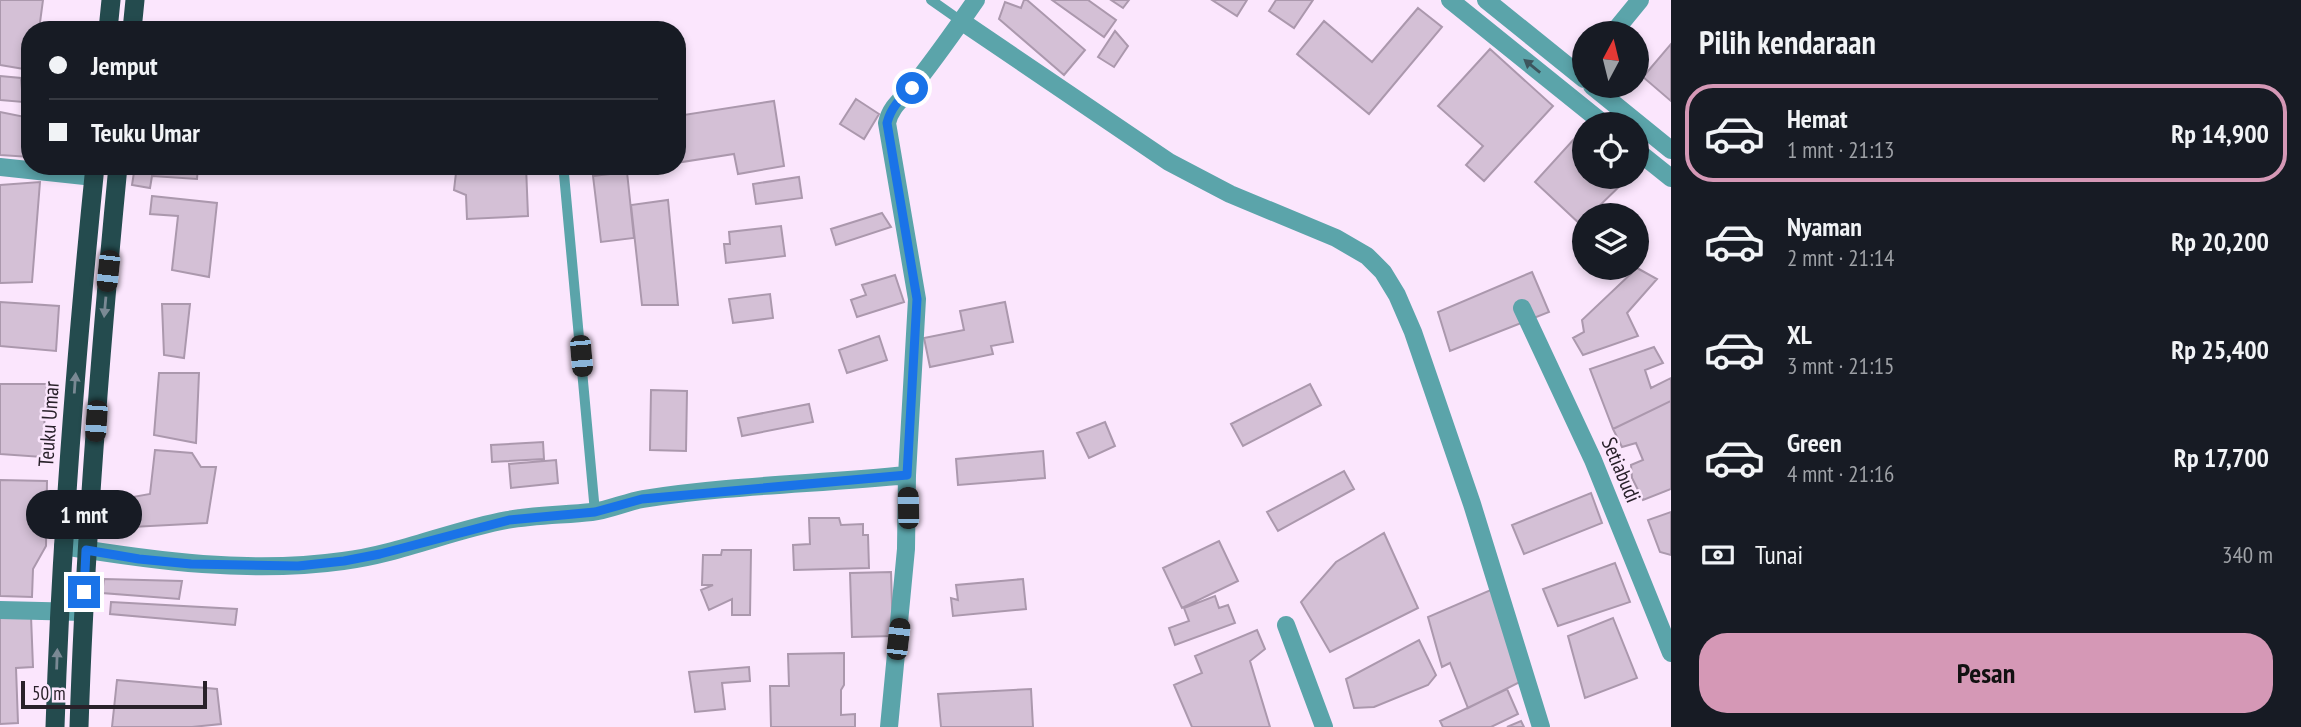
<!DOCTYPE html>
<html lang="id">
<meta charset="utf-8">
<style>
body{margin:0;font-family:"PT Sans Narrow",sans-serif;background:#20242c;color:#f1f3f6;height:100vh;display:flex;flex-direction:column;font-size:26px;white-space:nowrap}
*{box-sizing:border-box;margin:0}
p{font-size:23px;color:#9ea1a6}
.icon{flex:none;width:38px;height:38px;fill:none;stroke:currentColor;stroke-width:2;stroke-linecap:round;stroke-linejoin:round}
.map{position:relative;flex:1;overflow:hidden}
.side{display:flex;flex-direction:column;background:#171b24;width:630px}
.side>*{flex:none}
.banner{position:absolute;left:21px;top:21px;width:665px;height:154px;border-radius:28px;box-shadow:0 4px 10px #0003;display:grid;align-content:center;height:154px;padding:0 28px;background:#171b24}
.needle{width:46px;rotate:7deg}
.buttons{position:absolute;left:1572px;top:21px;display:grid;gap:14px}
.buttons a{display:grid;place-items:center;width:77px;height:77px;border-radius:50%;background:#171b24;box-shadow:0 4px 10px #0003;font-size:35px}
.scale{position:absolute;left:21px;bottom:18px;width:186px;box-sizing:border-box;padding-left:7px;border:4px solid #29212a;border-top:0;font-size:19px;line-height:24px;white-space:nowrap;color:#29212a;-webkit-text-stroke:5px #fbe6fd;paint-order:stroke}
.end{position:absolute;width:32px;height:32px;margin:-16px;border:9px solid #1a73e8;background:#fff;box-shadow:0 0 0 4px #fff}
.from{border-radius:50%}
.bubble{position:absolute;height:49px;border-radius:24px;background:#171b24;box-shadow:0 4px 10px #0003;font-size:23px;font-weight:600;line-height:49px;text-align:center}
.car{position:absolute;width:21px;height:42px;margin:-21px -10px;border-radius:9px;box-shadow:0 0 5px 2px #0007;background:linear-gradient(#222 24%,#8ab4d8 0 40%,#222 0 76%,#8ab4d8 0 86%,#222 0)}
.banner b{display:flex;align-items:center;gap:24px;height:66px;font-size:26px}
.banner b+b{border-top:2px solid #363941}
.banner i{width:18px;height:18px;background:#f1f3f6}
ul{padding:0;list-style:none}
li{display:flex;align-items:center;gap:21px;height:98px;margin:0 14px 10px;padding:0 14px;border:4px solid transparent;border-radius:28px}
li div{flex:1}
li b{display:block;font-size:26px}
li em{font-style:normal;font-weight:600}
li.active{border-color:#d598b6}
li>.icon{width:63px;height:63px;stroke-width:1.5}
h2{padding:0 28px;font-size:32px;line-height:84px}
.pay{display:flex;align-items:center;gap:18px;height:77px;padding:0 28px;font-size:26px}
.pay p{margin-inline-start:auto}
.button{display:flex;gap:14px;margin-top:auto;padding:14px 28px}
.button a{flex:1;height:80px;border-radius:28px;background:#d598b6;color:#111;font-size:28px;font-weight:600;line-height:80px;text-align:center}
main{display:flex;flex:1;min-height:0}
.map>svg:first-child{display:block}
.building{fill:#d4c0d6;stroke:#ab98ad;stroke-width:2}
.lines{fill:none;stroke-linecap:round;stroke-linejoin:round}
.service{stroke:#5ba4aa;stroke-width:10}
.minor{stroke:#5ba4aa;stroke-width:18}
.trunk{stroke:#244b4e;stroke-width:19}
.oneway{fill:#3d555d}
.oneway2{fill:#7a8994}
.route{stroke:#1a73e8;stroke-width:9}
.labels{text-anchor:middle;stroke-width:5;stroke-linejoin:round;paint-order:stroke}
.street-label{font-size:21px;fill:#29212a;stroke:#fbe6fd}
</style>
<main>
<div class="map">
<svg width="1671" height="727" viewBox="0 0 1671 727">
<rect width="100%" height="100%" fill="#fbe6fd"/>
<!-- building -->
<path class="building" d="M0 0H43L39 30H30V70L0 65Z
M1024 0H1027L1085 50 1064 75 999 19 1005 2 1021 8Z
M1052 0H1088L1116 20 1104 37Z
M1111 0H1129L1123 8Z
M1212 0H1247L1237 16Z
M1276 0H1313L1294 28 1269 11Z
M1418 8 1442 27 1369 114 1297 54 1324 21 1372 62Z
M1115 31 1128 46 1114 67 1098 57Z
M1671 44V101L1643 77Z
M1490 49 1553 106 1484 181 1466 165 1483 146 1438 106Z
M0 76 21 78 23 102 0 100Z
M856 99 879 114 864 139 840 124Z
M774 101 784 166 738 174 734 154 682 162 677 116Z
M0 112 30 118V157L0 155Z
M1584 128V177H1629L1590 215H1584V222L1581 225 1535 182Z
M135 166H198L197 179 152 176 150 188 132 185Z
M204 166H251V172Z
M466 166H526L528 216 467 219 466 195 454 190 456 173 465 172Z
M627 172 634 238 601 242 593 176Z
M799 177 802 198 756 204 753 184Z
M40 182 32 282 0 283V185Z
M152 196 217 203 209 277 172 270 178 216 150 214Z
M668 200 678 305H642L631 205Z
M882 213 891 227 836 245 831 229Z
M781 226 785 256 726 263 724 244H730L729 232Z
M1637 268 1657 279 1627 313 1638 336 1583 355 1573 338 1584 332 1582 320Z
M1532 272 1549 312 1450 351 1438 312Z
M895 275 904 302 857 317 851 300 866 295 862 285Z
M770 294 773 318 733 323 729 299Z
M0 302 59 306 56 351 0 346Z
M1005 302 1013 342 991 346 993 354 930 367 924 338 964 330 960 311Z
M162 304H190L184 358 164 355Z
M879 336 887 360 847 373 839 350Z
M1654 347 1663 363 1645 370 1651 388 1671 378V401L1613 429 1590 369Z
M159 373H199L196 443 154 435Z
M0 384H47L42 457 0 454Z
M1310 384 1321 405 1243 446 1231 424Z
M651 390 687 391 686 451 650 450Z
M1671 401V489L1643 500 1632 478 1631 465 1643 460 1636 443 1622 447 1613 429Z
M809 404 813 422 742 436 738 418Z
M1105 422 1115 446 1089 458 1077 433Z
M543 442 544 459 492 462 491 445Z
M155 450 192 453 201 467H216L207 523 113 528 116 500 150 494Z
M1043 451 1045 478 958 485 956 459Z
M556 460 558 483 511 488 509 464Z
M1344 471 1354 489 1278 531 1267 512Z
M0 480 47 481 46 546 33 569 32 597 0 596Z
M1591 493 1602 523 1524 554 1512 525Z
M1671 512V555L1660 552 1648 520Z
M809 518H839L841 525 863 524V535H868L869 568 794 570 793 545 810 544Z
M1384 533 1418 608 1330 652 1301 602 1336 562Z
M1219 541 1238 581 1182 608 1163 568Z
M722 550H751L750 615H732V599L709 610 701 590 713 585H702L703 555H721Z
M1615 563 1630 602 1558 626 1543 589Z
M891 572 893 636 852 637 850 573Z
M104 579 182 581 179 599 102 593Z
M1023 579 1026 609 953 616 951 598 958 600 956 585Z
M1493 589 1526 679 1468 708 1450 663 1442 667 1428 617Z
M1215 596 1219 608 1228 605 1235 623 1175 645 1169 628 1189 621 1184 608Z
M111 602 237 609 235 625 110 614Z
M31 616 33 667 16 668 18 723 0 724V617Z
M1613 618 1637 678 1585 698 1568 636Z
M1257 630 1265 649 1250 661 1270 727H1192L1174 685 1202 673 1195 656Z
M1419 640 1436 675 1428 685 1374 707 1354 708 1346 679Z
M844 653V685L841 690V715L855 714V727H771L770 686H789L788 654Z
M749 667 750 681 722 683 725 709 695 712 689 672Z
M117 680 217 689 221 724 192 727H112Z
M1031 689 1033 727H941L938 694Z
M1507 689 1518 714 1491 727H1443L1440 721Z
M1521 721 1524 727H1507Z"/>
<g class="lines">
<!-- service -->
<path class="service" d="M931 0 961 21
M564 174 595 512"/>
<!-- minor -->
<path class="minor" d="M1450 0 1604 124
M1486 0 1584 79
M961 21 1169 162 1230 194 1336 238 1367 256 1383 272 1397 295 1413 332 1472 504 1541 727
M1613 33 1640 0
M1592 86 1671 150
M1636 150 1671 178
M0 167 94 177
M1522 308 1593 460 1671 653
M907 475 917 299 887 123C891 105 904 98 915 84 936 57 956 29 976 0
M63 546C155 561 250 574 343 561 399 554 452 530 507 520 535 515 564 515 592 512 609 510 626 502 643 499 730 485 820 484 907 475L906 549 889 727
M0 610 83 612
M1286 625 1324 727"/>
<!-- trunk -->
<path class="trunk" d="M108 30 111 0
M132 30 135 0
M55 727C61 540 76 353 95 166
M79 727C85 540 100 353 118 166"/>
</g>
<!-- one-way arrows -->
<defs><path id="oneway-solid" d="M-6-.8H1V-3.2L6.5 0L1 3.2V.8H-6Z" transform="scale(1.75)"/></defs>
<use class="oneway" href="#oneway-solid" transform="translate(1532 66) rotate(-141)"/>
<g class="oneway2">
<use href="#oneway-solid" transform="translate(105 307) rotate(95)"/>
<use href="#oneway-solid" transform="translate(75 383) rotate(-86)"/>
<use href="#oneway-solid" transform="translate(57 659) rotate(-88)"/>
</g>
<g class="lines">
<!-- route -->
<path class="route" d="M84 592 86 550 139 559 191 564 298 566 344 561 380 554 509 520 595 512 642 499 907 475 917 299 887 123C891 107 900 99 912 88"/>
</g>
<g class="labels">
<!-- street labels -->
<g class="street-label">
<text transform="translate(49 424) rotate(-86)" y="7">Teuku Umar</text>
<text transform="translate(1621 470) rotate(67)" y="7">Setiabudi</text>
</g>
</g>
</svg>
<div class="buttons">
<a><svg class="needle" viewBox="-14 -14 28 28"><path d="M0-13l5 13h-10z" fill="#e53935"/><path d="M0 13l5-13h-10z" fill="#9ea1a6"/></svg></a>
<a><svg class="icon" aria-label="locate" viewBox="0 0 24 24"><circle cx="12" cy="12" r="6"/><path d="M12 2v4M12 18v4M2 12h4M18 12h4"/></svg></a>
<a><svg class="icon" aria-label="layers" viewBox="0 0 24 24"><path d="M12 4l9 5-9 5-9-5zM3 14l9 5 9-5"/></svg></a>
</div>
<div class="scale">50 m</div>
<i class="end from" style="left:912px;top:88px"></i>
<i class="end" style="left:84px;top:592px"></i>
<div class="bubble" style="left:26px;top:490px;width:116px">1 mnt</div>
<i class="car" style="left:108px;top:271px;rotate:186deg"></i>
<i class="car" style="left:581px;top:356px;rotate:175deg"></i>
<i class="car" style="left:96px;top:421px;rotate:184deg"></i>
<i class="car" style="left:908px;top:508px;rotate:359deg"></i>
<i class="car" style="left:898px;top:639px;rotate:7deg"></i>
<div class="banner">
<b><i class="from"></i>Jemput</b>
<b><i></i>Teuku Umar</b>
</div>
</div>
<section class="side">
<h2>Pilih kendaraan</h2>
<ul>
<li class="active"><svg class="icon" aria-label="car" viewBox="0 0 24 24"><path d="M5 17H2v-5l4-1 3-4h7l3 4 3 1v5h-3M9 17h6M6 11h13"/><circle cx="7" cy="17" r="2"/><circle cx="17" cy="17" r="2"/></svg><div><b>Hemat</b><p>1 mnt · 21:13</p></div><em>Rp 14,900</em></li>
<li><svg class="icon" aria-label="car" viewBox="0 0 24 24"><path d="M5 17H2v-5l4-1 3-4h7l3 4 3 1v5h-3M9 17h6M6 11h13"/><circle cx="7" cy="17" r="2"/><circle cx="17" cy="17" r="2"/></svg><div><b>Nyaman</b><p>2 mnt · 21:14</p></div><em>Rp 20,200</em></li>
<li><svg class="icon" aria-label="car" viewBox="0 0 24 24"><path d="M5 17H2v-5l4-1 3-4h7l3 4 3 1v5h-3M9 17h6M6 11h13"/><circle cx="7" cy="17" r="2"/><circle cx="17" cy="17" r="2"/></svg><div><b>XL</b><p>3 mnt · 21:15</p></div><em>Rp 25,400</em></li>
<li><svg class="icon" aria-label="car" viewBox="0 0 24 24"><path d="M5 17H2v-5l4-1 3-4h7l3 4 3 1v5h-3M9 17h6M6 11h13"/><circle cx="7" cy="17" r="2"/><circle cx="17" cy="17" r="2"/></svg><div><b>Green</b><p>4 mnt · 21:16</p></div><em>Rp 17,700</em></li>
</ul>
<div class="pay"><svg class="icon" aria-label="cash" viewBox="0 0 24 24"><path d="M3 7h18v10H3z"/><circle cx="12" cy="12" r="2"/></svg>Tunai<p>340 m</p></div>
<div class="button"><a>Pesan</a></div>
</section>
</main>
